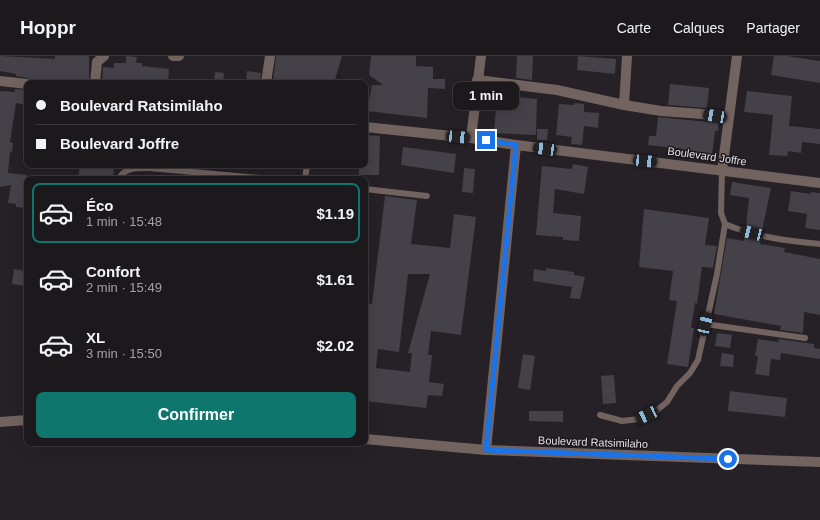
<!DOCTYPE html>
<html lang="fr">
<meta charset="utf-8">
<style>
body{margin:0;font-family:Helvetica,sans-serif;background:#29262a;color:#f1f3f6;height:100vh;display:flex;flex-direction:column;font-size:15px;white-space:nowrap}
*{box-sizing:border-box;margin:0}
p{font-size:13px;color:#a0a0a4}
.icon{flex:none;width:22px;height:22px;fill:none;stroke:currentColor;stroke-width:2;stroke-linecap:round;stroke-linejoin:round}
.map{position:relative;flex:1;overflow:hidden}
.panel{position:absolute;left:24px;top:120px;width:344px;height:270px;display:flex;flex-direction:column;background:#1c191d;border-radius:8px;box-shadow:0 4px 16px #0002,0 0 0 1px #3a383b}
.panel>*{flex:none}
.hud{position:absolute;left:24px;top:24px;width:344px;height:88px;border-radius:8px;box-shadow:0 4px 16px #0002,0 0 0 1px #3a383b;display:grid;align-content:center;height:88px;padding:0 12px;background:#1c191d}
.end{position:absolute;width:18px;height:18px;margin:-9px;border:5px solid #1a73e8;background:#fff;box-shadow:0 0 0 2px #fff}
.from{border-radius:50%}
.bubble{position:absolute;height:28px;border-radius:8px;background:#1c191d;box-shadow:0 4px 16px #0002,0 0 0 1px #3a383b;font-size:13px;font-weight:600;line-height:28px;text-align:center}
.car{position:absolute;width:12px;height:24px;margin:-12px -6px;border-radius:5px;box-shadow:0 0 3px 1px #0007;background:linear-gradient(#222 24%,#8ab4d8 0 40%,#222 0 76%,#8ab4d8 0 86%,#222 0)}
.hud b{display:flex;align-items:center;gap:14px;height:38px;font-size:15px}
.hud b+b{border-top:1px solid #3a383b}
.hud i{width:10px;height:10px;background:#f1f3f6}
ul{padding:7px 0 0;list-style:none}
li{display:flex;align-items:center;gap:12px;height:60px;margin:0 8px 6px;padding:0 4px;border:2px solid transparent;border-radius:8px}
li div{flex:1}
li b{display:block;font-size:15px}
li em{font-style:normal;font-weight:600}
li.current{border-color:#0f766e}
li>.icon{width:36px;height:36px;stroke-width:1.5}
.action{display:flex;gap:8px;margin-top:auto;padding:8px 12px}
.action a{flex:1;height:46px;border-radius:8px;background:#0f766e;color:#fff;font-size:16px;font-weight:600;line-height:46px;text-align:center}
header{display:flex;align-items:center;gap:24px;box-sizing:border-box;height:56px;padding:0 20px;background:#1c191d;border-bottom:1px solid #3a383b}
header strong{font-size:19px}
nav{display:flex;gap:22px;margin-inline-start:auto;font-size:14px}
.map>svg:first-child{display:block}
.building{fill:#444148;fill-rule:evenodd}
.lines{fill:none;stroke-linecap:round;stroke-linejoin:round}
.service{stroke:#72635f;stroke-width:6}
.minor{stroke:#72635f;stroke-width:10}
.tertiary{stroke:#72635f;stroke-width:10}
.route{stroke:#1a73e8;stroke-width:5}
.labels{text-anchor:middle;stroke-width:3;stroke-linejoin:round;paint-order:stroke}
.street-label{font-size:11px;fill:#e3dfe3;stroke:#1d181d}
</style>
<header>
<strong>Hoppr</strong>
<nav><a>Carte</a><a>Calques</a><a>Partager</a></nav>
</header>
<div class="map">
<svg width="820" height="464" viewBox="0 0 820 464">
<rect width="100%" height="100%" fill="#262127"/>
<!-- building -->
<path class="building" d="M0 0 55 3V0H89V27L32 24 28 22 16 20V18L0 15Z
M126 0 137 1 136 7H142V10L169 13 168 27H102L103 11 114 12V7H126Z
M276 0H342L334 27H273Z
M371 0H416V10L433 11V23H445V33L428 32 427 62 367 55 372 29H383L369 19Z
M517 0H533L532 24 516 22Z
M578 0 616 3 615 18 577 14Z
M774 0H787L820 5V27L771 19Z
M247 15 261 17 260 27H246Z
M215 16 224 17 223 27H214Z
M670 28 709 32 707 52 668 49Z
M15 33 27 34V49L16 47 10 86 13 87 12 96H10L8 117 27 119 26 152 16 151V148L8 147 11 129 0 131V35L15 36Z
M747 35 792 40 789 70 820 73V88L802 86 801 97 788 95 787 100 769 99 773 59 744 56Z
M497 39 537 43 536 79 494 77Z
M574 47 584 48V56L599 57 598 72 584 70 582 89 571 88 572 81 556 79 559 48 574 49Z
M658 61 718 67V75H715L712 99 700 98 699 103 683 101 684 93 648 89 649 80H656Z
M537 73H548L547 84H537Z
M365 79 380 80 379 119H359V109H365Z
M403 91 456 98 454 117 401 109Z
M573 108 588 111 584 138 555 133 553 157 581 160 579 185 563 184V181L536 179 542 110 572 113Z
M80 109H114L113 123H78Z
M464 112 475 113 473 137 462 136Z
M732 126 771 132 762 175 746 171 749 142 730 139Z
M791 135 810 138 811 136 820 137V174L805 172 807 158 788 155Z
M385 140 417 144 411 188 450 192 454 158 476 161 461 279 431 275 428 299H432L429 326 444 328 442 340 428 339 426 352 365 345V261L367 248H372ZM408 218H430L408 297H412L410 316 376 312 378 293 399 296Z
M644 153 709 162 705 189 717 190 713 212 702 211 697 248 695 247 691 272H694L688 311 667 308 677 245 669 244 673 215 639 211Z
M745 180 761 184 760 188 785 192 784 196 820 203V259L804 256 803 277 780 274 781 270 714 258 727 182 744 185Z
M546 212 574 216V219L585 221 580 243 570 242 572 231 533 225 534 213 546 215Z
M14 213 27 215V230L12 228Z
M717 277 732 279 730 292 715 290Z
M758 283 778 286 779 283 814 288V292L820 293V303L781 297 780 304 771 303 769 320 755 318 758 300H755Z
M722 297 734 299 733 311 720 310Z
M523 298 535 300 530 334 518 332Z
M614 319 616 347 603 348 601 320Z
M730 335 787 342 785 361 728 355Z
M529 355H563V366L529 365Z"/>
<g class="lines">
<!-- service -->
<path class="service" d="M722 115 721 157 725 168C755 181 788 185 820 188
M119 123C124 111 138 112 149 112L271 123
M305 123 307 109
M365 133 427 140
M705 268 805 282
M600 359 622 365 639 363 656 355 667 346 677 330 690 317 698 304 717 218 725 168"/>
<!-- minor -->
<path class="minor" d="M173 0H179
M477 24 557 34 624 49 661 55 702 58 728 62
M0 25 27 28
M95 27 97 6 104 0
M266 27 270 0
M624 49 627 0
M365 71 471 82
M516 89 820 127
M722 115 737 0
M486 394 820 406"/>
<!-- tertiary -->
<path class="tertiary" d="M0 366 27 364
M365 383 486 394 516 89 471 82 481 0"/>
</g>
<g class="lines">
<!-- route -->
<path class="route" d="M486 84 516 89 486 394 728 403"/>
</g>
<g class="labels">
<!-- street labels -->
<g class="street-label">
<text transform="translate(707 100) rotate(8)" y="4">Boulevard Joffre</text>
<text transform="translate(593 386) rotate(2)" y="4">Boulevard Ratsimilaho</text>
</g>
</g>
</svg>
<i class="end from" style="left:728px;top:403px"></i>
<i class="end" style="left:486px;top:84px"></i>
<div class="bubble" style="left:453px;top:26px;width:66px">1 min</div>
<i class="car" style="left:715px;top:60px;rotate:280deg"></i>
<i class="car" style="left:458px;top:81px;rotate:95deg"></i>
<i class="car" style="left:545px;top:93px;rotate:277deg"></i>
<i class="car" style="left:645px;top:105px;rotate:95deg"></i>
<i class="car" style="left:752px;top:177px;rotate:284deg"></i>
<i class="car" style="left:705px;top:268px;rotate:13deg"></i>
<i class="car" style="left:647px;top:359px;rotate:245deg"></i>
<div class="hud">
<b><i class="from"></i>Boulevard Ratsimilaho</b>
<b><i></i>Boulevard Joffre</b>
</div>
<section class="panel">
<ul>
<li class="current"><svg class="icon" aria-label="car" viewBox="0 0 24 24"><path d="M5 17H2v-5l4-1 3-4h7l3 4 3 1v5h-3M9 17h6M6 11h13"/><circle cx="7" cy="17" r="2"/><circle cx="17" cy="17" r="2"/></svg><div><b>Éco</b><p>1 min · 15:48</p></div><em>$1.19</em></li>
<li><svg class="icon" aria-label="car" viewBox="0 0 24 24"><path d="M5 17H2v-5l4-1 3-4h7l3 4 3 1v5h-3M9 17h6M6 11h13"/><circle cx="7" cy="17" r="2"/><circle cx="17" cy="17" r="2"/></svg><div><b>Confort</b><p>2 min · 15:49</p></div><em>$1.61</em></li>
<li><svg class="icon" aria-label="car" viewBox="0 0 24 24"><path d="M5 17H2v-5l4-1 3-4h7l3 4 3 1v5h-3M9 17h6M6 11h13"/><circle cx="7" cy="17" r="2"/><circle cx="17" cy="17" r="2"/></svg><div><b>XL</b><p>3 min · 15:50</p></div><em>$2.02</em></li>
</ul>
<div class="action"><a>Confirmer</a></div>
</section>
</div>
